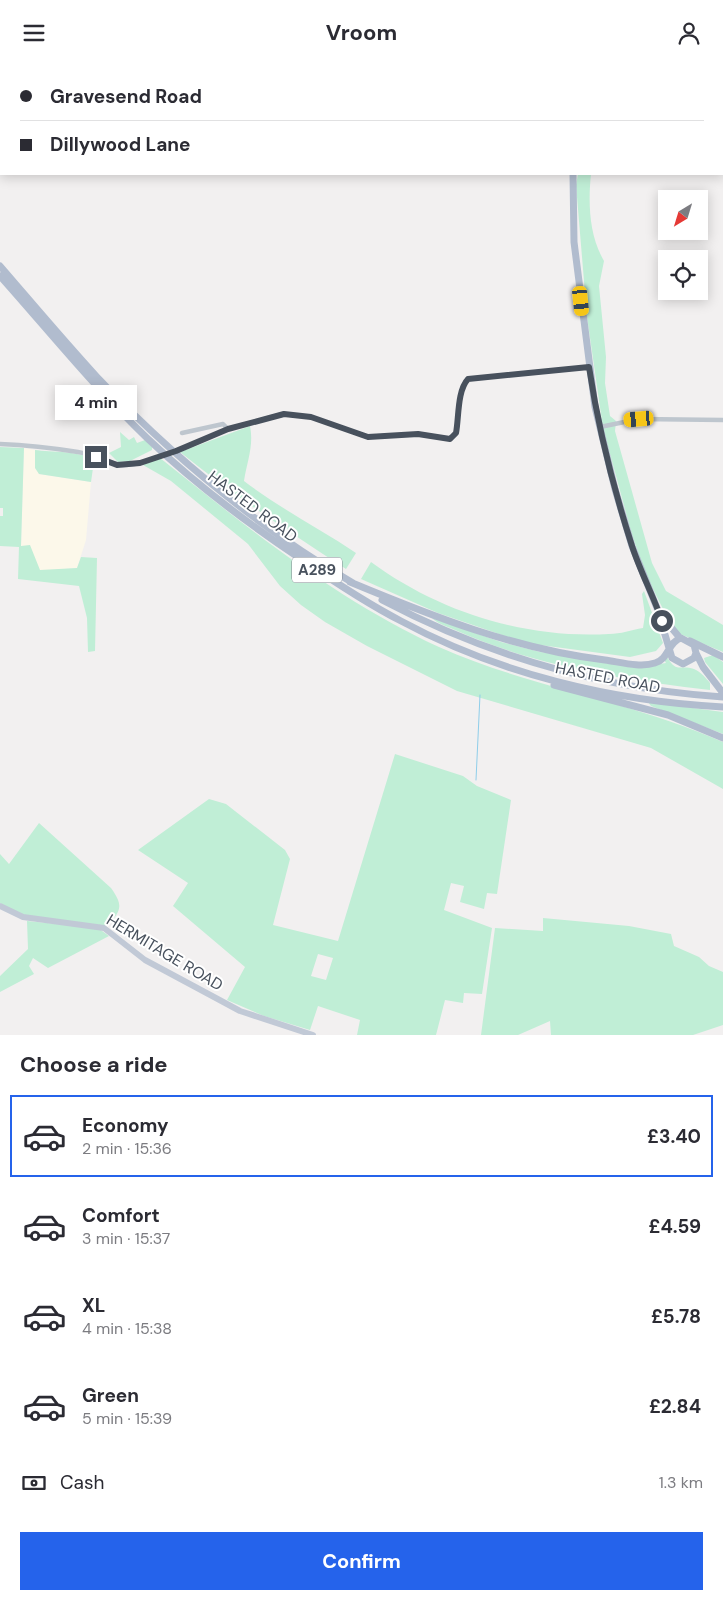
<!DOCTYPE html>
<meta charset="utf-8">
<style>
body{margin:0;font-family:"DM Sans",sans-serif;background:#f7f7f7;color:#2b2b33;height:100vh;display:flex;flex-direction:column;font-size:19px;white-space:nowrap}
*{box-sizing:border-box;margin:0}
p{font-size:16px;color:#7c7c81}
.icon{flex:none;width:28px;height:28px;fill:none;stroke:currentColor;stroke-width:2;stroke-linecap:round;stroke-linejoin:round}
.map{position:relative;height:970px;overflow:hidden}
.panel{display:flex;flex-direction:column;background:#fff;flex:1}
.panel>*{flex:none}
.hud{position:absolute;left:0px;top:0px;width:724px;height:110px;box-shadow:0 2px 12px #0003;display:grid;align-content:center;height:110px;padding:0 20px;background:#fff}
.needle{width:32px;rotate:218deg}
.buttons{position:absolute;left:658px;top:125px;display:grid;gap:10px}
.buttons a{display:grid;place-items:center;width:50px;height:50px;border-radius:0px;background:#fff;box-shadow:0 2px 12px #0003;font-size:25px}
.end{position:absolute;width:22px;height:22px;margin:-11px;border:6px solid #48515d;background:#fff;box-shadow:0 0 0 2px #fff}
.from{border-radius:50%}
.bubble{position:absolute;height:35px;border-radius:0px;background:#fff;box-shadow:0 2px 12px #0003;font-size:16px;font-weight:700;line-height:35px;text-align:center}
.car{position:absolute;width:15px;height:30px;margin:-15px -8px;border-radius:6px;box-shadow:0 0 4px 1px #0007;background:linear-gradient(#f5c518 24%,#345 0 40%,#f5c518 0 76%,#345 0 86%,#f5c518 0)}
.hud b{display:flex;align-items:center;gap:18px;height:48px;font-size:19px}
.hud b+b{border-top:1px solid #e1e1e2}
.hud i{width:12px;height:12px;background:#2b2b33}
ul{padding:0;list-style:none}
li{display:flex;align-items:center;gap:15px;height:82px;margin:0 10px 8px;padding:0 10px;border:2px solid transparent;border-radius:0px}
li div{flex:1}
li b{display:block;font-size:19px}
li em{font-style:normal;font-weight:700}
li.selected{border-color:#2563eb}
li>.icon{width:45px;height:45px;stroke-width:1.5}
h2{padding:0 20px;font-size:22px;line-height:60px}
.pay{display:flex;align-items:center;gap:12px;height:55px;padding:0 20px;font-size:19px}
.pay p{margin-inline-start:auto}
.cta{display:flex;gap:10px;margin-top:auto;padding:10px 20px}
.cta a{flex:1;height:58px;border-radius:0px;background:#2563eb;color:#fff;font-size:20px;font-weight:700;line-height:58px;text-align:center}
header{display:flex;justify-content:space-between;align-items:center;height:65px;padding:0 20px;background:#fff;font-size:22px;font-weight:700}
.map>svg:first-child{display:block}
.commercial{fill:#fcf8ea}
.green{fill:#c0eed6;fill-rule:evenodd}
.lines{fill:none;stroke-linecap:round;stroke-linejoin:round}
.stream{stroke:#8fceea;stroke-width:1}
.street{stroke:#bec6ce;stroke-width:4.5}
.secondary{stroke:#c1c9d6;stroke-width:6}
.primary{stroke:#b1bcce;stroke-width:7}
.street-bridge{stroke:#bec6ce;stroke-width:4.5}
.route{stroke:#48515d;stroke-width:6}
.labels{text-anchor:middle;stroke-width:4;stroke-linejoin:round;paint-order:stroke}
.shield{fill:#fff;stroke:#7f858e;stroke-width:1}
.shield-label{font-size:15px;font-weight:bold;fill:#48515d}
.street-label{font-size:16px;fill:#48515d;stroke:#fff}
</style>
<header><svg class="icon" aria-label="menu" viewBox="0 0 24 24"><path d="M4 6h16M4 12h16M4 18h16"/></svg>Vroom<svg class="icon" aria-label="person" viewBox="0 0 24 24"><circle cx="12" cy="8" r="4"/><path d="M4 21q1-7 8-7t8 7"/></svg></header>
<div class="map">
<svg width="723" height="970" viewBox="0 0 723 970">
<rect width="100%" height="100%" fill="#f2f0f0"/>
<!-- commercial -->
<path class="commercial" d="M24 383 35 385 36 403 39 409 91 417 86 475 77 503 40 506 21 482Z"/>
<!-- green -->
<path class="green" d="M578 109H591C588 138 589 170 604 196L599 221 606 292 605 318 610 351 616 356 615 366 652 498 666 526 723 560V587L680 569 669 556 646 510 632 470 603 363 587 252 576 120Z
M250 361C254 381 247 396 244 416 279 443 319 463 356 488L346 504C289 467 233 430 180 387Z
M120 367 129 375 134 372 137 378 145 375 152 382V385L130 396 118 397 109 388 121 382Z
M0 382 24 383 21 481 30 480 40 505 77 503 81 492 97 493 95 586 88 587 87 553 79 521 18 514 19 482 0 481V451H3V443H0Z
M35 385C49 387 86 386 94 396L91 417 39 409 35 403Z
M160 393C248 463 336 535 439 582 531 623 631 636 723 677V724L651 683 457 626 367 581 325 557 301 540 280 521 248 479 171 416 143 400Z
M371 497C439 547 525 574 609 569 621 569 631 565 643 563L645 550 642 529 644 526 663 578 656 586 630 592 525 578 438 548 361 514Z
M432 553 501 577 540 587 653 600 666 598 664 595 667 592C677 609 680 599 694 604 701 607 706 613 710 618V625C624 615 535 601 455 565 448 562 436 558 432 553Z
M713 590 723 597V619L705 597 704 593Z
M648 637 723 647V669L651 641Z
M395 689 463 711 477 721 511 735 497 829 487 828 484 844 460 837 464 821 451 818 444 845 492 863 482 929 464 928 463 938 445 935 436 970H357L360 955 318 941 310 965 264 951 227 935 245 902 173 841 188 818 138 785 209 734 226 739 285 785 290 794 273 860 338 876ZM318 889 333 893 326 915 311 911Z
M39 758 111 823C124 841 121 846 107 861L21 850 0 838V789L9 799Z
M543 853 629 861 671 869 674 881 699 892 709 901 723 907V960L693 970H551L550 956 518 970H481L495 863 543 866Z
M27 856 98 863 109 871 48 903 33 893 29 901 34 909 0 927V911L28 884Z"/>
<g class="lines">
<!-- stream -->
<path class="stream" d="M476 715 480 630"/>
<!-- street -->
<path class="street" d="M691 0V1
M309 1V0
M613 1 614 0
M722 24H723
M722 67 723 68
M722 78 723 77
M600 362 639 354 723 355
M182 368 223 359 228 364
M0 379C26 380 53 383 78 387 108 392 112 407 146 396
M189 381 228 364 283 349 311 352 368 372 419 369 450 374 456 368C459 353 457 326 468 314L589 302"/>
<!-- secondary -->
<path class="secondary" d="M0 841 23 852 104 863 145 895 214 932 240 946 313 970"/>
<!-- primary -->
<path class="primary" d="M580 1V0
M0 201C32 238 64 276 97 312 173 392 259 463 353 518
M0 211C49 266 94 322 147 373 194 418 247 458 301 494 333 516 366 538 401 556 499 609 612 636 723 642
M350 517C434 552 515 584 605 595 620 597 640 603 655 598 669 594 668 577 681 573L694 580 696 588 694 593 683 599 672 593 657 543 632 481 615 424 595 342 574 177 573 109
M382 535C488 591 603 624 723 632
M664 554 680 573
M690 576 723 592
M696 588 703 602 723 628
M554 620 668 650 723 673"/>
<!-- street-bridge -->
<path class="street-bridge" d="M146 396 189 381"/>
</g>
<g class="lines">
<!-- route -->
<path class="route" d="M96 392 117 400 140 398 176 386 228 364 284 349 311 352 368 372 418 369 450 374 456 368C459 353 457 326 468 314L589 302C598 362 613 422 632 481 640 506 653 530 662 556"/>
</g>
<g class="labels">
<!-- shield labels -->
<rect class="shield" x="292" y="492.5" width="50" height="25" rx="4"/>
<g class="shield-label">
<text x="317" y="510">A289</text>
</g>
<!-- street labels -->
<g class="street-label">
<text transform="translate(253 441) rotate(37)" y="6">HASTED ROAD</text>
<text transform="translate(608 612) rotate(11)" y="6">HASTED ROAD</text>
<text transform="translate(165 887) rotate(31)" y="6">HERMITAGE ROAD</text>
</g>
</g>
</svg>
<div class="buttons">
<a><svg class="needle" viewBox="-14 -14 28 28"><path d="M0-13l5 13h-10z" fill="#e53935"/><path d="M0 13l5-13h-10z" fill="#7c7c81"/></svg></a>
<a><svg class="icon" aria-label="locate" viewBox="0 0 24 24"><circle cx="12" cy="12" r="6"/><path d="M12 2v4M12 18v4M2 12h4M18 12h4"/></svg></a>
</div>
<i class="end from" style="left:662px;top:556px"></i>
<i class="end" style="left:96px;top:392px"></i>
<div class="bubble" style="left:55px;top:320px;width:82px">4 min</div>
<i class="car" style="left:581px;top:236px;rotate:174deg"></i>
<i class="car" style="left:639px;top:354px;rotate:265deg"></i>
<div class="hud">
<b><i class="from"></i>Gravesend Road</b>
<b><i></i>Dillywood Lane</b>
</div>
</div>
<section class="panel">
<h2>Choose a ride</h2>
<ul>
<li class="selected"><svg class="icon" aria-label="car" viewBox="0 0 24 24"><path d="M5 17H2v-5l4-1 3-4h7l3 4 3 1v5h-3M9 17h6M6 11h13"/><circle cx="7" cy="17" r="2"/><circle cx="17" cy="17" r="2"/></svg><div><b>Economy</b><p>2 min · 15:36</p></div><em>£3.40</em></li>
<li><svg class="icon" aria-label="car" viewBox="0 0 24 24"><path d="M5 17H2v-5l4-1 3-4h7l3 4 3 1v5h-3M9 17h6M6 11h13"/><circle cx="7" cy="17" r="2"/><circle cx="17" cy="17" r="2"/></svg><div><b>Comfort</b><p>3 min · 15:37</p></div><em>£4.59</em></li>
<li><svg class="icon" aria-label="car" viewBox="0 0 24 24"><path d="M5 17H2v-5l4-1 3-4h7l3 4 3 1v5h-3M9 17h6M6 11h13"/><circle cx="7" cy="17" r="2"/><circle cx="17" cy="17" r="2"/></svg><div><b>XL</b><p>4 min · 15:38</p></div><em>£5.78</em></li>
<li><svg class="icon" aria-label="car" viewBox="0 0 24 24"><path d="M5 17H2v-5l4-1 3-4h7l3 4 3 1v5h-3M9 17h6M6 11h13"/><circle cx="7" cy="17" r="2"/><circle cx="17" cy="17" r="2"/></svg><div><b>Green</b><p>5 min · 15:39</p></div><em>£2.84</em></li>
</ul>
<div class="pay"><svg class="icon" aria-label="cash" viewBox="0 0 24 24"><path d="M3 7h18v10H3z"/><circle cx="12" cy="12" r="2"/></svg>Cash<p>1.3 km</p></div>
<div class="cta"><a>Confirm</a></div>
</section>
